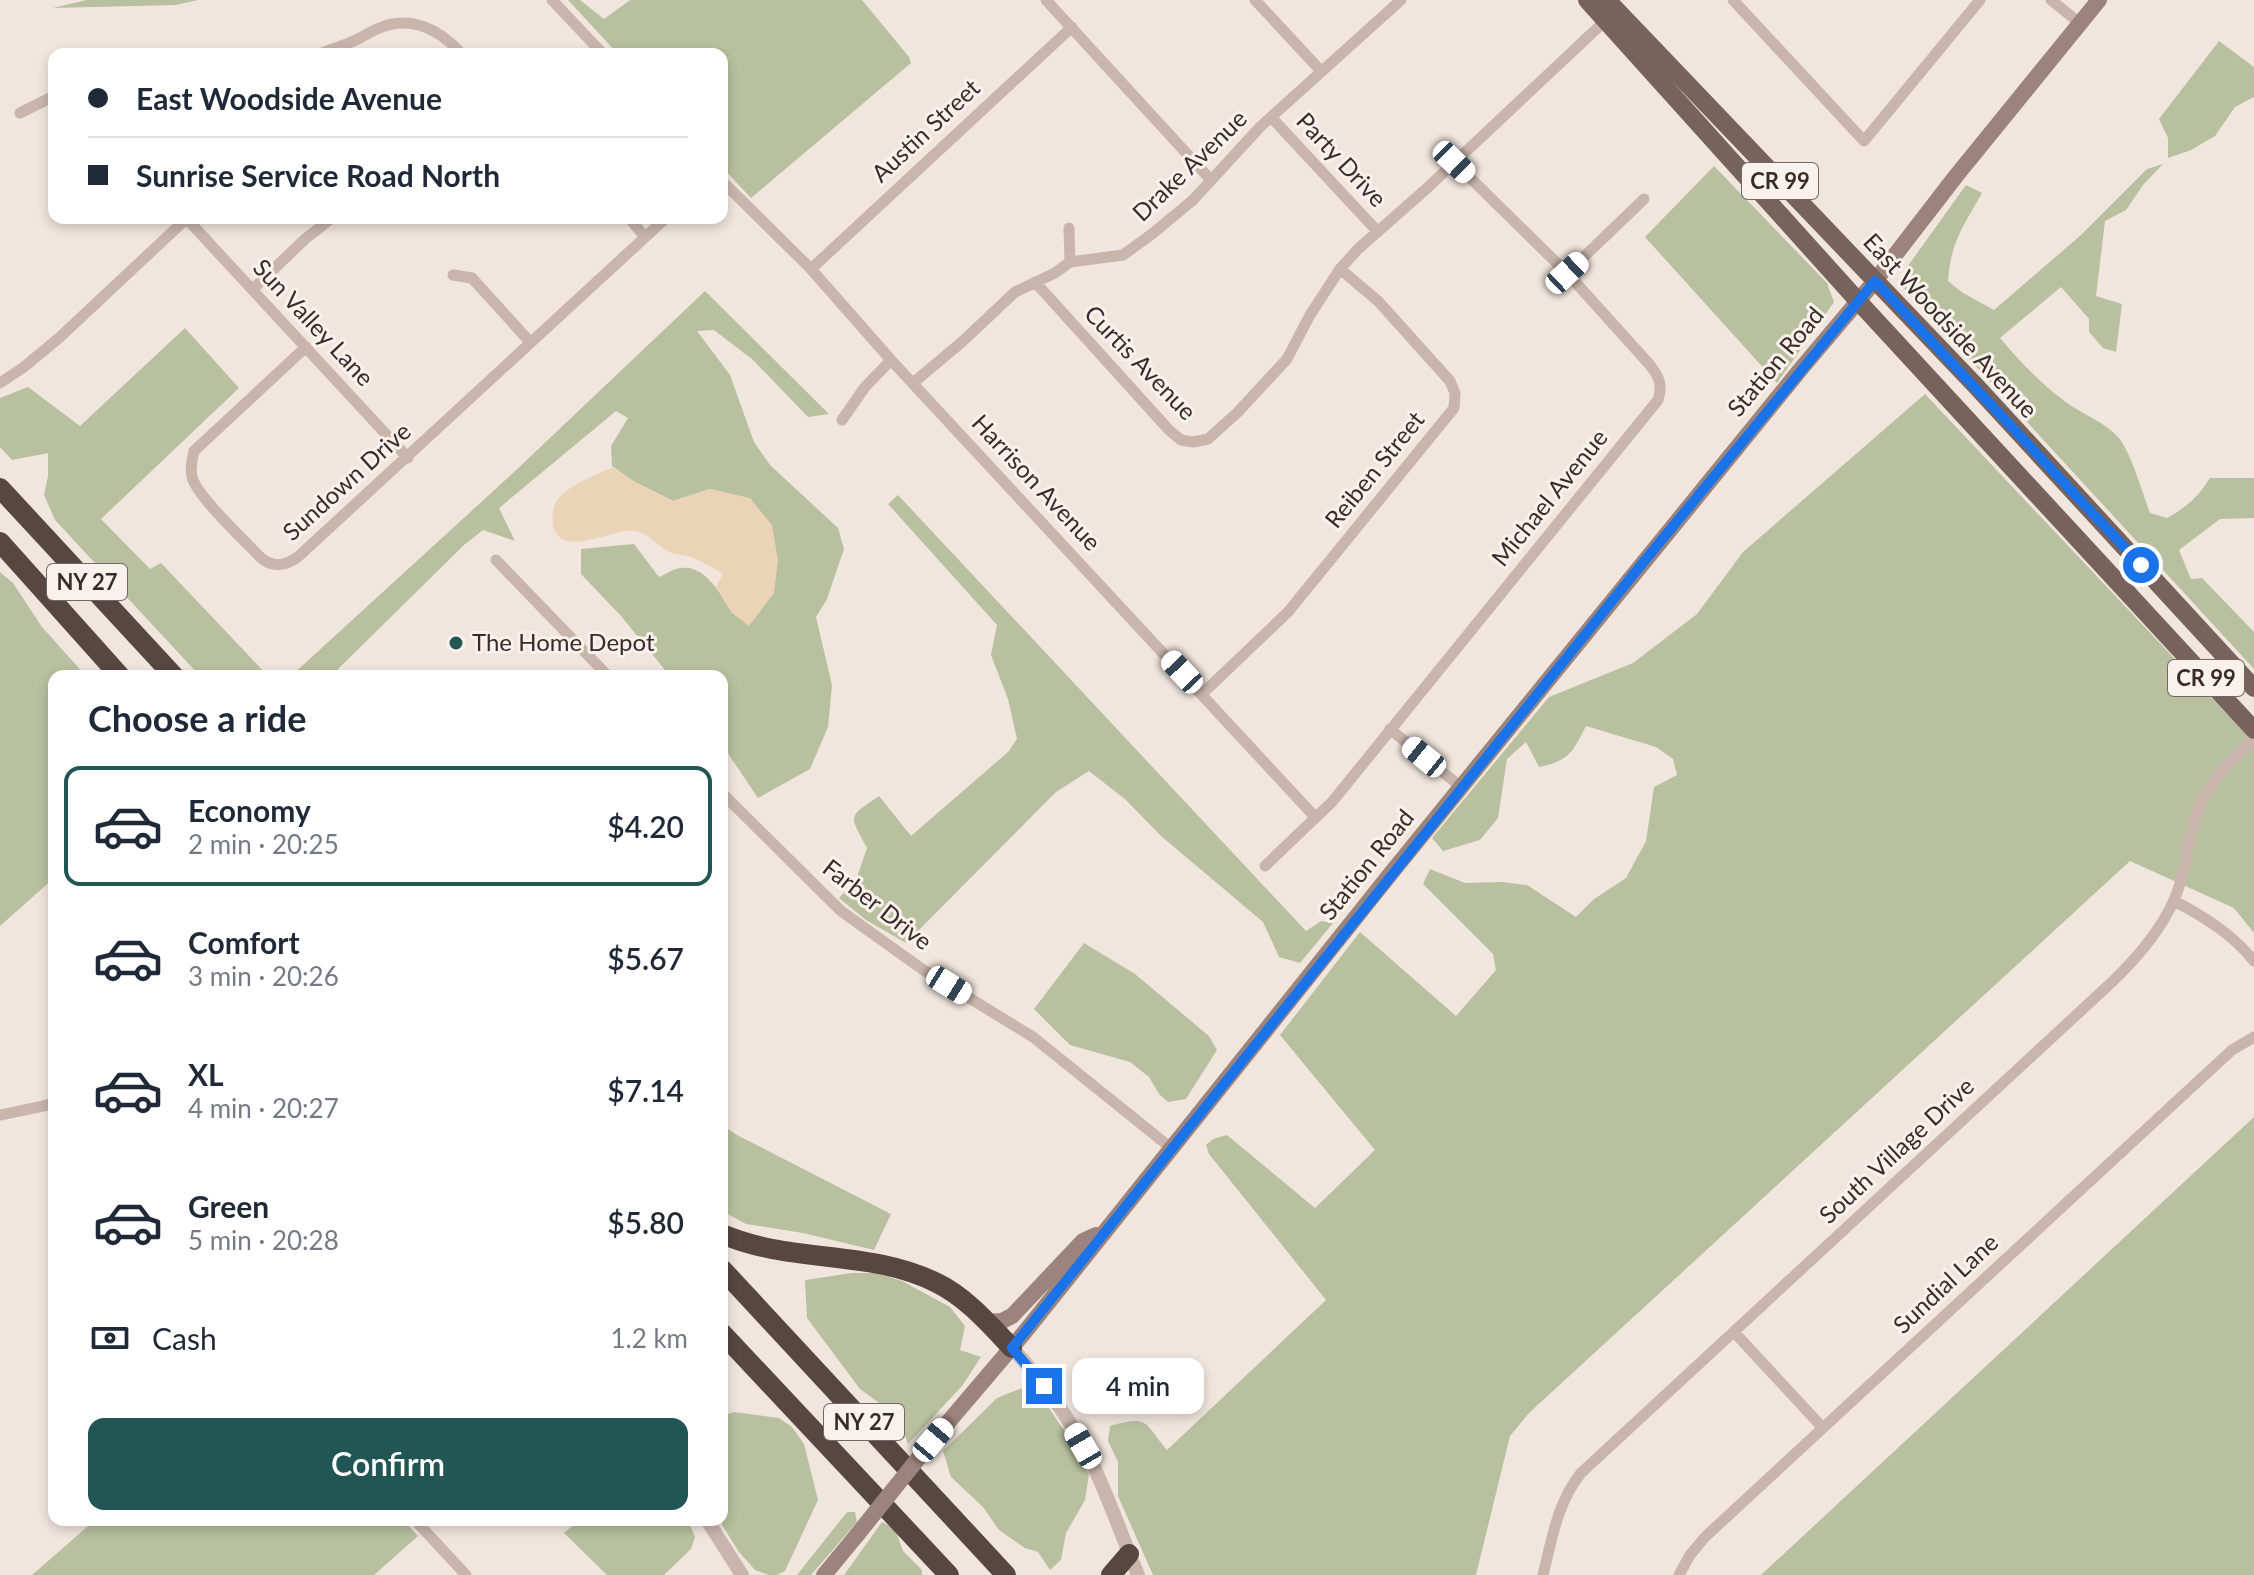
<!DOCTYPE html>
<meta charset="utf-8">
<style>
body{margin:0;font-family:Lato,sans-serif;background:#f6f6f7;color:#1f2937;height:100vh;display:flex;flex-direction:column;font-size:30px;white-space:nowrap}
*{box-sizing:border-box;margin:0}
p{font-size:26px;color:#747a83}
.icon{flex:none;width:44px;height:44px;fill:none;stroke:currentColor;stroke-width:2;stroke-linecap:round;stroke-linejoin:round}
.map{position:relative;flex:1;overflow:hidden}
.panel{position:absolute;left:48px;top:670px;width:680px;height:856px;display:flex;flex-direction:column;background:#fff;border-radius:16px;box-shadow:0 4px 12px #0003}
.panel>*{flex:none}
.hud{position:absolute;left:48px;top:48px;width:680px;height:176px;border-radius:16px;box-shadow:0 4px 12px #0003;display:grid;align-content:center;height:176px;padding:0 40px;background:#fff}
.end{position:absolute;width:36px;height:36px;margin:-18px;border:10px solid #1a73e8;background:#fff;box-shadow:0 0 0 4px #fff}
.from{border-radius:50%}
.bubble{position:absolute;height:56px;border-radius:16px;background:#fff;box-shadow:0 4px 12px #0003;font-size:26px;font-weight:600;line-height:56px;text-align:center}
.car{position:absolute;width:24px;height:48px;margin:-24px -12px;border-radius:10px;box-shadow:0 0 6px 2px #0007;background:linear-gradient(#fff 24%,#345 0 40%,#fff 0 76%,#345 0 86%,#fff 0)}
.hud b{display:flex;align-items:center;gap:28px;height:76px;font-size:30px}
.hud b+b{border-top:2px solid #e0e1e3}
.hud i{width:20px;height:20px;background:#1f2937}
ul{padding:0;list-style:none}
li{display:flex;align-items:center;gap:24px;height:120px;margin:0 16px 12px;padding:0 24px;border:4px solid transparent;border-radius:16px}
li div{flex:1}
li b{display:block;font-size:30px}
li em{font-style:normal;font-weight:600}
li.on{border-color:#225654}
li>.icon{width:72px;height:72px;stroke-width:1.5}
h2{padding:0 40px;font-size:36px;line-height:96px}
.pay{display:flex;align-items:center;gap:20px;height:88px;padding:0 40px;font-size:30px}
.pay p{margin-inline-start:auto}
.button{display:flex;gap:16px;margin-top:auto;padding:16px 40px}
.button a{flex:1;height:92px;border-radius:16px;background:#225654;color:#fff;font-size:32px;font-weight:600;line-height:92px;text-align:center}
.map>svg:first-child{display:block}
.green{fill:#b8c09f}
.sand{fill:#ead3b7}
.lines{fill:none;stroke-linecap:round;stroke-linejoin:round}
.minor{stroke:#c9b5ab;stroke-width:11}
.tertiary{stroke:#c9b5ab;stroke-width:14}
.secondary{stroke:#9c847c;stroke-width:16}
.primary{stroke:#78625c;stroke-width:18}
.motorway{stroke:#574641;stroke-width:20}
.secondary-bridge{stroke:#9c847c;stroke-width:16}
.route{stroke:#1a73e8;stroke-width:10}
.poi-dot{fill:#225654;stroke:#f9f1eb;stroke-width:3}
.labels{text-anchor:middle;stroke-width:6;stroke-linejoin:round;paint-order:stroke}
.shield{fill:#f9f1eb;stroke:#716764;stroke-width:2}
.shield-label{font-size:22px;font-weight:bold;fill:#372c2a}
.street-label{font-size:24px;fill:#372c2a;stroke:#f9f1eb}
.poi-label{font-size:24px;fill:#372c2a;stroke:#f9f1eb;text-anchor:start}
</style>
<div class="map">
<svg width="2254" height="1575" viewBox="0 0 2254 1575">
<rect width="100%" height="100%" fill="#f1e6de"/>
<!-- green -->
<path class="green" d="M87 0H198L176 5 53 8Z
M568 0H580L604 19 630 0H862L909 57 911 63 751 198 722 167V54H618Z
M2219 41 2254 67V97L2235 107 2215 136 2191 150 2168 158V138L2159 119Z
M2163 164 2143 185 2126 210 2105 221 2096 296 2122 304 2116 352 2103 348 2089 332V319L2061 287 2000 338C2021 363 2041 384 2067 403 2084 415 2105 422 2119 438 2131 453 2143 494 2150 513L2167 518C2188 506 2197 498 2210 478H2254V518L2220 519 2179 550 2191 579 2202 578 2254 632V669L1903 287 1905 270 1966 185 1982 193C1963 227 1951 241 1948 281L1963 293 1994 310 2081 235 2147 169Z
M1714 166 1827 283 1834 302 1777 383 1645 237Z
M705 291 829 414 808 417 753 360 714 330 697 331 730 375 754 442 770 465 838 528 844 549 827 599 816 617 832 685 828 727 810 769 758 798 729 755 722 733V676H670L621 616 581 574V549L634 544 659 577C664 575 670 571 676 569 704 561 720 593 732 613L710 489 673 501 633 481 612 466 611 446 628 418 616 411 499 508 515 541 483 530 464 545 331 676H291L513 473Z
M185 328 239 388 101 519 150 569 161 563 268 676H200L55 520 44 495 48 476V453L12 460 0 447V398L28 387 80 426Z
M1925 394 2254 743V933L2234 908 2130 861 1529 1413 1510 1436 1476 1575H1153L1118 1496V1462L1108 1441 1110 1426C1150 1415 1143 1422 1167 1450L1326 1300 1209 1154 1206 1145 1213 1139 1227 1135 1315 1208 1375 1150 1280 1035 1360 932 1456 1016 1496 970 1493 954 1423 884 1430 869 1465 883 1502 882 1527 885 1576 917 1594 899 1626 878 1646 841 1654 787 1677 775 1673 759 1656 747 1586 726C1573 752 1569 761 1539 767L1526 742 1507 759 1498 818 1480 840 1443 851 1432 838 1549 697 1633 663 1697 614 1743 552Z
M898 495 1306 931 1321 921 1333 923 1300 963 1279 957 1263 922 1161 836 1126 800 1089 771 1056 792 906 943 866 920 839 898 856 880 867 848C849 814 847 818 879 796L911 836 1008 752 1017 739 1008 699 991 655 997 625 888 504Z
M0 572 13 583 42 627 86 676H54V878L0 926Z
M1084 943 1135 974 1209 1036 1217 1050 1186 1099 1168 1102 1159 1094 1149 1077 1130 1062 1070 1045 1034 1009Z
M2254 1117V1575H1761Z
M722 1125 737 1135 891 1214 874 1250 803 1233 746 1224 722 1211Z
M852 1273H875L902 1281 950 1307 965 1326 960 1350 981 1357 962 1386 908 1444 895 1409H887L860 1389 807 1318 805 1280Z
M1034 1386 1076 1448 1089 1474 1085 1500 1066 1533 1061 1560 1050 1570 1038 1552 1025 1548 999 1530 983 1507 951 1477 943 1451 997 1398 1022 1388Z
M734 1412 779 1418 792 1427 804 1444 818 1500 785 1571 777 1575H769L755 1570 739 1552 722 1525V1416Z
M847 1512H855L857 1522 811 1575H797Z
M95 1520H403L418 1536 374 1575H32Z
M579 1520H688L695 1537 691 1549 664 1575H607L564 1533Z
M882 1522 895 1529 903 1551 922 1570V1575H844Z"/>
<!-- sand -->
<path class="sand" d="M614 467 633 481 673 501 710 489 750 498 772 525 778 560 774 593 749 626 732 613 716 587 723 574C714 569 706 563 696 559 687 554 675 556 667 551 656 544 649 534 636 531 616 527 566 557 555 531 552 525 552 514 554 507 558 489 597 474 614 467Z"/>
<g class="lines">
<!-- minor -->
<path class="minor" d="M552 0 603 54
M1046 0 1211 180
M1255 0 1321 71
M1733 0 1864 141 1980 0
M2051 0 2081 24
M319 54C329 50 339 47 349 43 359 39 368 33 377 29 410 14 439 29 462 54
M20 113 54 96
M1272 118 1378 232
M722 181 811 269 891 360 1315 817
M186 218 408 458
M629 218 645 237
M1069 228 1070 262
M811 269 1072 27
M1567 273 1644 199
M453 275 472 278 530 342
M1035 282 1169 430 1181 440 1193 442 1208 439 1238 412 1287 359 1310 315 1340 269 1358 249 1425 190 1607 19
M253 289 305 239 332 218
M306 347 194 451C192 459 190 468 192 477 196 495 244 540 259 556 272 569 287 566 300 555L666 218
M0 383 24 367 59 338 186 219
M913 383 963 341 1015 292 1055 273 1070 262 1123 255 1152 234 1193 200 1260 127 1401 0
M842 420 865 387 891 360
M496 560 608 676
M1202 694 1288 612 1454 408 1455 393 1450 381 1378 301 1340 269
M1390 729 1461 787
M722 793 841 911 922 969 1033 1037 1171 1148
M1265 866 1332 802 1658 400C1663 385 1659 377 1650 365L1567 273 1454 162
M2174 901C2205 917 2232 934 2254 961
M0 1115 48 1105 54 1101
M1734 1332 1822 1427
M415 1520 466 1575
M1543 1575C1552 1539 1557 1503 1581 1473L2112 982C2137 958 2160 932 2174 900 2187 871 2187 840 2198 811 2209 781 2231 760 2254 739
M1679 1575 1690 1555 1705 1537 2232 1050 2254 1037"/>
<!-- tertiary -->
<path class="tertiary" d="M1012 1348C1044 1382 1073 1423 1093 1465 1110 1501 1123 1539 1138 1575
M707 1520 742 1575"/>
<!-- secondary -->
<path class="secondary" d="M986 1322 1002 1321 1012 1316 1083 1241 1096 1235
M933 1440 1024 1333 1392 872 1800 370 1875 281 1956 176 2099 0
M824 1575 857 1535"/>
<!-- primary -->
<path class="primary" d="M1587 0 1858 301 2254 730
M1607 0 1975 385 2254 688"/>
<!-- motorway -->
<path class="motorway" d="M0 488 174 676
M0 542 120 676
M722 1234C791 1264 870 1249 937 1283 966 1297 990 1325 1012 1348
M722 1269 1006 1575
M722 1333 949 1575
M1111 1575 1129 1554"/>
<!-- secondary-bridge -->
<path class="secondary-bridge" d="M857 1535 933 1440"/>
</g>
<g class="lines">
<!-- route -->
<path class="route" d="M1044 1386 1012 1348 1637 570 1875 281 2141 565"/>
</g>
<!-- markers -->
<circle class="poi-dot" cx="456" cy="643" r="8"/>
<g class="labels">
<!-- shield labels -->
<g class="shield">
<rect x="1742" y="163" width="76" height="36" rx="6"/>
<rect x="47" y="564" width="80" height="36" rx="6"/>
<rect x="2168" y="660" width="76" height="36" rx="6"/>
<rect x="824" y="1404" width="80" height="36" rx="6"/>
</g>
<g class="shield-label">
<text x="1780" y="189">CR 99</text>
<text x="87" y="590">NY 27</text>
<text x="2206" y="686">CR 99</text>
<text x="864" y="1430">NY 27</text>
</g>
<!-- street labels -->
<g class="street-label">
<text transform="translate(926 131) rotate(-43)" y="8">Austin Street</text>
<text transform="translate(1341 160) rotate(47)" y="8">Party Drive</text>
<text transform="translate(1190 166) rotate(-44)" y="8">Drake Avenue</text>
<text transform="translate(313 323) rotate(47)" y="8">Sun Valley Lane</text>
<text transform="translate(1950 326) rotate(47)" y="8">East Woodside Avenue</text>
<text transform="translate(1776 362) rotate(-50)" y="8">Station Road</text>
<text transform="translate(1140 363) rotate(46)" y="8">Curtis Avenue</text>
<text transform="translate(1375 470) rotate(-51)" y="8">Reiben Street</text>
<text transform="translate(347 482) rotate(-42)" y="8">Sundown Drive</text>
<text transform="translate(1036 483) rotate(47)" y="8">Harrison Avenue</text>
<text transform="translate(1550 498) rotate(-51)" y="8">Michael Avenue</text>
<text transform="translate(1367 865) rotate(-51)" y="8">Station Road</text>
<text transform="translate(877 905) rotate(38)" y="8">Farber Drive</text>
<text transform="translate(1897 1151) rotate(-43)" y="8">South Village Drive</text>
<text transform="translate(1946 1284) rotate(-43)" y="8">Sundial Lane</text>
</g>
<!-- poi labels -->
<g class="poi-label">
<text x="472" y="651">The Home Depot</text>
</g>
</g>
</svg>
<i class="end from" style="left:2141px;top:565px"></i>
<i class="end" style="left:1044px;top:1386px"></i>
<div class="bubble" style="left:1072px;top:1358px;width:132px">4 min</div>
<i class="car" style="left:1454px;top:162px;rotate:134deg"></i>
<i class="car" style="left:1567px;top:273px;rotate:47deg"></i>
<i class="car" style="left:1182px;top:672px;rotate:317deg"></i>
<i class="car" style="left:1424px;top:757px;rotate:309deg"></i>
<i class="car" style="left:949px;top:985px;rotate:122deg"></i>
<i class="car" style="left:933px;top:1440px;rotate:40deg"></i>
<i class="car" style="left:1083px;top:1446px;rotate:330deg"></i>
<div class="hud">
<b><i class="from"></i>East Woodside Avenue</b>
<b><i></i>Sunrise Service Road North</b>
</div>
<section class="panel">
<h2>Choose a ride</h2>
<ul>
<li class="on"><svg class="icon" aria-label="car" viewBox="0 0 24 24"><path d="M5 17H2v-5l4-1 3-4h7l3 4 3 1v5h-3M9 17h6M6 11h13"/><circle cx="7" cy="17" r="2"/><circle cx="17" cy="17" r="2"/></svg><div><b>Economy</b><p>2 min · 20:25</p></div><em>$4.20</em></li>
<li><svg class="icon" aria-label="car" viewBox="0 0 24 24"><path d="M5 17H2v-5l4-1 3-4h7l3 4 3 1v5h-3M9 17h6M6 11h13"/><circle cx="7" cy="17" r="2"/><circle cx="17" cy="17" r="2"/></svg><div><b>Comfort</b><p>3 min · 20:26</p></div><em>$5.67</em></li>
<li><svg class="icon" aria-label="car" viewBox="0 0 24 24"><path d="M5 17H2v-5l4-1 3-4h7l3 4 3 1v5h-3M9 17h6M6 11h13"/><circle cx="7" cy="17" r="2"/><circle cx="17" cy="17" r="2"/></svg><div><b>XL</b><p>4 min · 20:27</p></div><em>$7.14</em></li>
<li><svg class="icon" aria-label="car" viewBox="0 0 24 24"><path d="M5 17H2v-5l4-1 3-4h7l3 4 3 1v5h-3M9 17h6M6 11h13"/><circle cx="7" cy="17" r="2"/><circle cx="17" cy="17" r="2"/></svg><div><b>Green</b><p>5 min · 20:28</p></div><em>$5.80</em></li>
</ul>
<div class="pay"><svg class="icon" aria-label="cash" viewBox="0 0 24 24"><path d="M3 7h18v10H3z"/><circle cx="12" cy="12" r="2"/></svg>Cash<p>1.2 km</p></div>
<div class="button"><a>Confirm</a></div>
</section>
</div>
